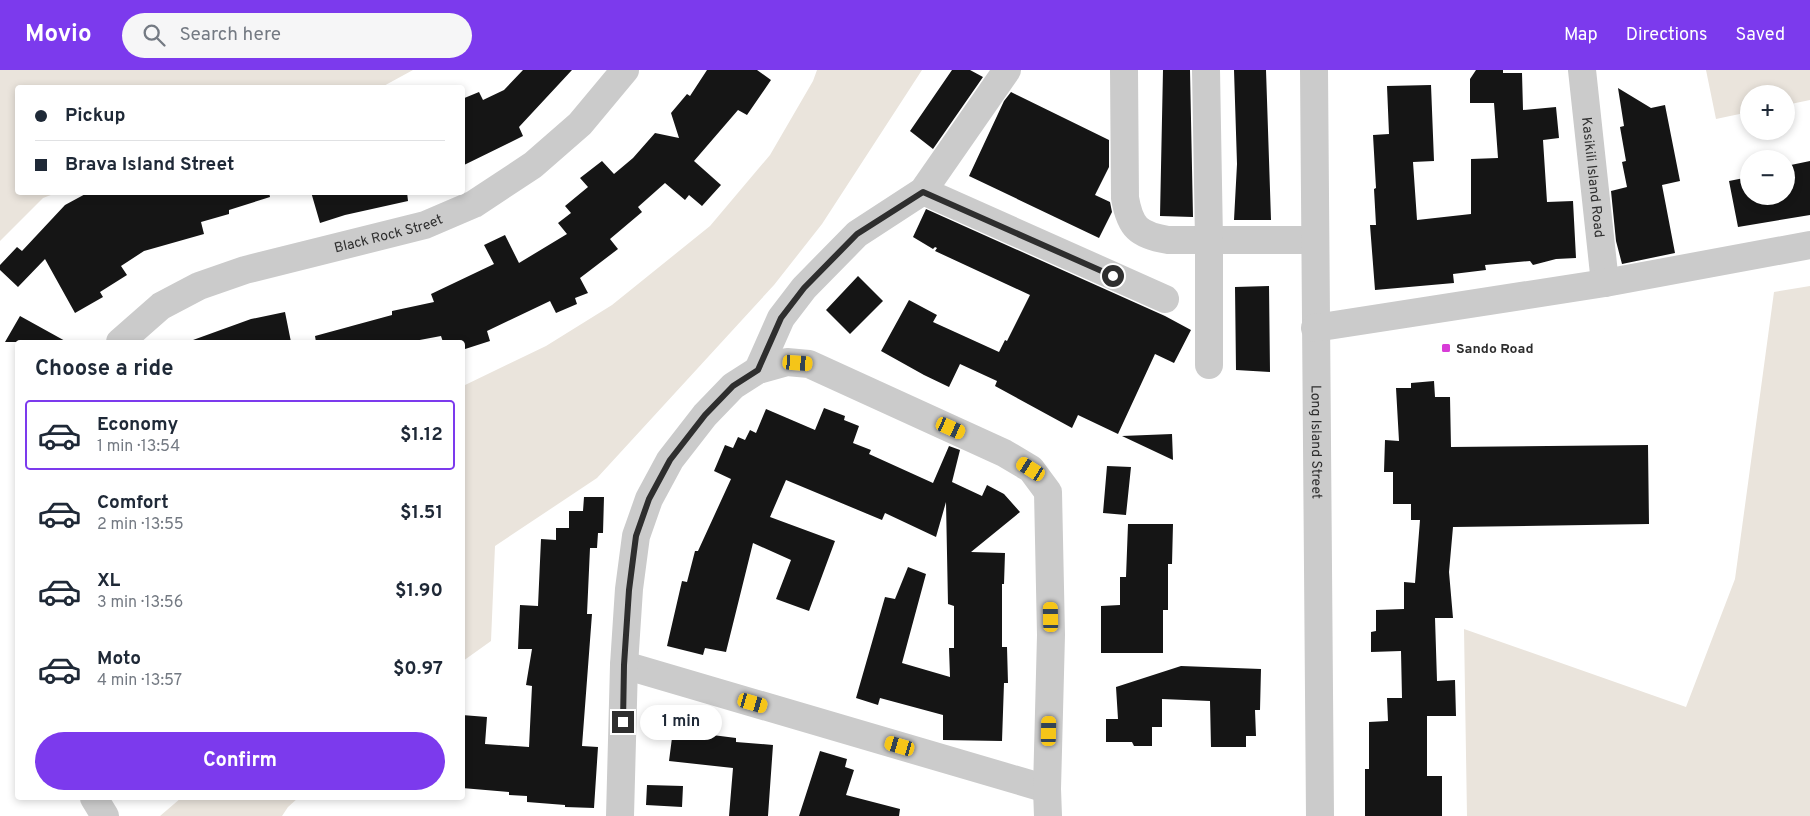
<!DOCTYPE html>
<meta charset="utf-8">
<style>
body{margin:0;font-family:Overpass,sans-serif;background:#f6f6f7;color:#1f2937;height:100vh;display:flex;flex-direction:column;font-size:19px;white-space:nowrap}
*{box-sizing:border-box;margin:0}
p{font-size:16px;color:#747a83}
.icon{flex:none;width:28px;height:28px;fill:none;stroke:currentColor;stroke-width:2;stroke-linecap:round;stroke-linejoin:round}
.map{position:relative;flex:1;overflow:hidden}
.panel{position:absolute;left:15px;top:270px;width:450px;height:460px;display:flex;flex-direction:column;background:#fff;border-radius:5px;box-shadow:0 2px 8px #0003}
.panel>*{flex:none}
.top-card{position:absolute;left:15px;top:15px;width:450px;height:110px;border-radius:5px;box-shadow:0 2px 8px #0003;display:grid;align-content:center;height:110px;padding:0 20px;background:#fff}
.controls{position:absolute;left:1740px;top:15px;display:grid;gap:10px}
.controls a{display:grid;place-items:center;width:55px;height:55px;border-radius:50%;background:#fff;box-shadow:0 2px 8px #0003;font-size:25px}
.end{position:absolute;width:22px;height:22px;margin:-11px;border:6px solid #2e2e2e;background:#fff;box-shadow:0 0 0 2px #fff}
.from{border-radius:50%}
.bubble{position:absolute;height:35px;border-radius:18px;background:#fff;box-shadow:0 2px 8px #0003;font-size:16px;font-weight:700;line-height:35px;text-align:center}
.car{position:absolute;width:15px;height:30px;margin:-15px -8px;border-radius:6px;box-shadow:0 0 4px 1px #0007;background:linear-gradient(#f5c518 24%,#345 0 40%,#f5c518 0 76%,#345 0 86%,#f5c518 0)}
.top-card b{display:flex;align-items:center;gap:18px;height:48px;font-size:19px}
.top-card b+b{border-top:1px solid #e0e1e3}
.top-card i{width:12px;height:12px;background:#1f2937}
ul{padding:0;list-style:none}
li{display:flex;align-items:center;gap:15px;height:70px;margin:0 10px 8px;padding:0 10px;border:2px solid transparent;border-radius:5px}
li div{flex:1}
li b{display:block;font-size:19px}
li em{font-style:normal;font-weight:700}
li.selected{border-color:#7c3aed}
li>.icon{width:45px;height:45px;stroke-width:1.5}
h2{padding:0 20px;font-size:22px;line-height:60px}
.button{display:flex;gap:10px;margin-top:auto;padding:10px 20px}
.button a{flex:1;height:58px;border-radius:30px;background:#7c3aed;color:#fff;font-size:20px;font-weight:700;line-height:58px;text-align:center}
header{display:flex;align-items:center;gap:30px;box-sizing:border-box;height:70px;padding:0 25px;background:#7c3aed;color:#fff}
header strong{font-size:24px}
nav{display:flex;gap:28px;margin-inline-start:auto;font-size:18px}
.search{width:350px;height:45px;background:#f6f6f7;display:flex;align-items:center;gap:12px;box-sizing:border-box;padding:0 18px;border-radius:28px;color:#747a83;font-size:19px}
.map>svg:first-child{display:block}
.green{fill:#eae4dc}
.building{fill:#151515}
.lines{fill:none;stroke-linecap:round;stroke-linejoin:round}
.minor{stroke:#cbcbcb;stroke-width:28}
.route{stroke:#2e2e2e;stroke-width:6}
.poi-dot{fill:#d83cd7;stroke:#fff;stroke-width:2}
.labels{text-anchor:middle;stroke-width:5;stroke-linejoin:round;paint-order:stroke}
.street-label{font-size:14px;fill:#2e2e2e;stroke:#fff}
.poi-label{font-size:14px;font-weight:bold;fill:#2e2e2e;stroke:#fff;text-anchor:start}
</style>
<header>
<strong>Movio</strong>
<div class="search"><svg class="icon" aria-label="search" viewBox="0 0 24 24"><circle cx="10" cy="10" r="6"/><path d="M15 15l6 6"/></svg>Search here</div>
<nav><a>Map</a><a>Directions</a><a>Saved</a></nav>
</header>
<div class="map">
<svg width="1810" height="746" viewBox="0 0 1810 746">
<rect width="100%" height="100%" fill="#fff"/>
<!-- green -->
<path class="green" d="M0 0H413L380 18H18V122L56 123 43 128 0 171Z
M817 0H922L822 154 774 215 597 408 495 476 491 571 463 591V316L546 276 612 235 710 156 770 85 813 11Z
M1706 0H1810V30L1786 35V24H1749V42L1716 49Z
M1810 216V746H1467L1464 559 1686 637 1735 509 1774 222Z
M181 728H298L288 737 282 746H160Z"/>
<!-- building -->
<path class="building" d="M523 0H572L519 57 523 66 462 96V29L479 22 483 30 504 20Z
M707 0H757L771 10 747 45 738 40 694 91 721 115 702 136 689 125 685 130 665 113 638 137 642 142 610 169 618 179 580 208 588 223 575 228 577 234 556 243 550 231 487 261 490 271 462 280V272H443L441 266 409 272H316L315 266 392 245V241L434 232 431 224 494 194 484 175 505 165 519 193 567 164 558 153 571 143 565 136 588 117 580 108 602 91 614 104 633 88 655 63 679 68 671 43 687 24 690 26Z
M952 0H970L983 7 933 79 910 61Z
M1163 0H1190L1193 147 1160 146Z
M1234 0H1266L1271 150H1234L1237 94Z
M1476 0H1503V3H1522L1523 40 1556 37 1559 68 1543 70 1547 132 1573 131 1576 188 1556 189 1533 195 1530 191 1485 195 1486 200 1453 204 1454 213 1375 220 1370 155H1376L1374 119 1376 118 1373 65 1389 64 1387 16 1431 15 1434 91 1413 92 1417 150 1471 144V89L1498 88 1494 33H1470V9Z
M1618 18 1651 38 1665 35 1680 111 1662 115 1675 183 1622 194 1616 171 1611 121 1627 117 1622 92 1626 91 1620 57 1624 56Z
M1011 22 1109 70V97L1095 125 1110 132 1112 142 1099 168 969 106 1004 31Z
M1810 91V145L1738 157 1729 111 1749 107V126H1786V96Z
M89 122H269L270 127 229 140V144L201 152 204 164 144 181 121 196 127 205 100 222 103 227 75 243 45 189 18 217 0 200V195L17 177 22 181 65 135Z
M311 122H407L408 131 345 145 320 153Z
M926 139 1165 246 1191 260 1174 293 1155 284 1118 364 1078 345 1072 358 995 316 997 311 960 294 949 317 924 305 881 281 909 230 937 245 933 252 999 282 1005 270 1007 271 1030 225 935 181 937 178 935 177 933 179 913 167Z
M858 206 883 231 850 264 826 240Z
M1269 216 1270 302 1236 300 1235 217Z
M285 242 291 272H194L193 270 251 249Z
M20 246 67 272H5Z
M1434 311 1435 327H1450L1451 377 1648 375 1649 454 1453 457 1449 502 1453 548H1435L1437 611 1455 610 1456 646H1427V706H1442V746H1365V699H1369V652L1388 651 1387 628H1402L1401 581 1371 582V562L1376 561V540L1404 539V512L1415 513 1420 450H1411V434H1393V402H1384L1385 370 1399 371 1396 318H1411V313Z
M824 338 845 346 844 350 859 356 853 373 871 380 869 384 933 413 949 376 960 380 952 412 982 426 987 415 1004 424 1020 442 971 482 1005 483 1004 514H1002V577H1007L1008 613H1004L1002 671 943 670V645L880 628 878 635 856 628 885 527 895 529 908 497 926 504 902 593 950 607 949 578H954V536L948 534 946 432 936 467 885 443 882 450 786 410 770 447 835 471 809 541 776 529 791 490 753 473 726 582 705 578 703 585 667 576 682 511 687 512 695 481H698L731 409 714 401 725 375 733 378 738 367 745 370 750 360 756 363 766 339 815 360Z
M1172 364 1173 390 1122 366Z
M1107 396 1131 397 1126 445 1103 443Z
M584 427H604L603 463H598L597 478H590L587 544H592L582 676 598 677 594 738 565 737V735L527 732V726L509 725V722L462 718V645L487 647 485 674 529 677 532 616 526 615 532 579H518L520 535 538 536 541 469 556 470V458H569V441H583Z
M1128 454H1173L1172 494H1168V540H1163V583H1101V536L1120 535V507H1126Z
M1181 596 1261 599 1260 640H1255L1256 666H1246V677H1211L1210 631 1162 629V657H1152V676H1134L1132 672H1106V649H1118L1116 617Z
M673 660 736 668V672L773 675 768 746H729L733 698 669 691Z
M820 681 847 689 845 697 854 700 846 725 900 739 899 746H799Z
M647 715 683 716 682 737 646 735Z"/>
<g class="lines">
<!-- minor -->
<g class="minor">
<path d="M1124 0 1125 128C1130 157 1138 165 1168 170H1315"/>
<path d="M1206 0 1209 170V295"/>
<path id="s1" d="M1314 0 1320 746"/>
<path id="s2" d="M1582 0 1605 213"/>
<path d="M923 121 1165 229"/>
<path d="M1315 258 1605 213 1810 175"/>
<path id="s3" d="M120 272 161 236 199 216 245 200 425 155 474 134 533 95 580 54 625 0"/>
<path d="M758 300 781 248 804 218 857 164 923 121 1007 0"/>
<path d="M624 595 1047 719"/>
<path d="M94 728 105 746"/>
<path d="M620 746 624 595 629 519 636 466 649 429 670 390 705 345 733 316 758 300 787 292 809 294 1004 383 1031 399 1048 422 1051 565 1047 719 1048 746"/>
</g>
</g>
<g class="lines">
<!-- route -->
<path class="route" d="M623 652 624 595 629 520 636 466 649 429 670 390 705 345 733 316 758 300 781 248 804 218 857 164 923 122 1113 206"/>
</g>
<!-- markers -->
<rect class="poi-dot" x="1441" y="273" width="10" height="10" rx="2.5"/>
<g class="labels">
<!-- street labels -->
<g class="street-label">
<text dy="5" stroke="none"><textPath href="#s2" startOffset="108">Kasikili Island Road</textPath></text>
<text dy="5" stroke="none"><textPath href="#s3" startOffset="294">Black Rock Street</textPath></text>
<text dy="5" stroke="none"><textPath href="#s1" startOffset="372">Long Island Street</textPath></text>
</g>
<!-- poi labels -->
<g class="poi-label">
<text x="1456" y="283">Sando Road</text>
</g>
</g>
</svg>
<div class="controls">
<a>+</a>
<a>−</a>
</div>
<i class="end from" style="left:1113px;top:206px"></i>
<i class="end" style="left:623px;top:652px"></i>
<div class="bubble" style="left:640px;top:635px;width:82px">1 min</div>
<i class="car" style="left:798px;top:293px;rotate:94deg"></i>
<i class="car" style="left:951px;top:358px;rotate:114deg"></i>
<i class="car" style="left:1031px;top:399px;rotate:302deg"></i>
<i class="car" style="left:1051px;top:547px;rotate:359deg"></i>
<i class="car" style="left:753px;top:633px;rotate:106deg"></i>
<i class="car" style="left:1049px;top:661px;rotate:1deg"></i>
<i class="car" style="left:900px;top:676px;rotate:286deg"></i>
<div class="top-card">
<b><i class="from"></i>Pickup</b>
<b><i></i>Brava Island Street</b>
</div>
<section class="panel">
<h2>Choose a ride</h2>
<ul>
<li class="selected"><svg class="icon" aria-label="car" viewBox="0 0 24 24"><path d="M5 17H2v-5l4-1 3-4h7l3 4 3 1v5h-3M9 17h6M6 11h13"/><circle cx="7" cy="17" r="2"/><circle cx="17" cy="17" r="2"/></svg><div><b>Economy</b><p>1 min · 13:54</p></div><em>$1.12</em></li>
<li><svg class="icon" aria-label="car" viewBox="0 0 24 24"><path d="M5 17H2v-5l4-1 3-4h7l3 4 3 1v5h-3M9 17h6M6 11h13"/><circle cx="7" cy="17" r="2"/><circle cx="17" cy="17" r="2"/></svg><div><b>Comfort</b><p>2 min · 13:55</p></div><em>$1.51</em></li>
<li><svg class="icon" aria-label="car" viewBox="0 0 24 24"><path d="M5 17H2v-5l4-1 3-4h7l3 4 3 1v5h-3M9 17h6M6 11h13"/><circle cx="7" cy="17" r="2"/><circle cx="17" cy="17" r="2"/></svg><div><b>XL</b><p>3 min · 13:56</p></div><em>$1.90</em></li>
<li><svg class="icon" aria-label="car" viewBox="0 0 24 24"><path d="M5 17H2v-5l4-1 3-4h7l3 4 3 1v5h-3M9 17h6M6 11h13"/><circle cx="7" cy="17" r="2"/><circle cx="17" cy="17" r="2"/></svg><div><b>Moto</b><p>4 min · 13:57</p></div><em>$0.97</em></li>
</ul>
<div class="button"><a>Confirm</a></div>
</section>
</div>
